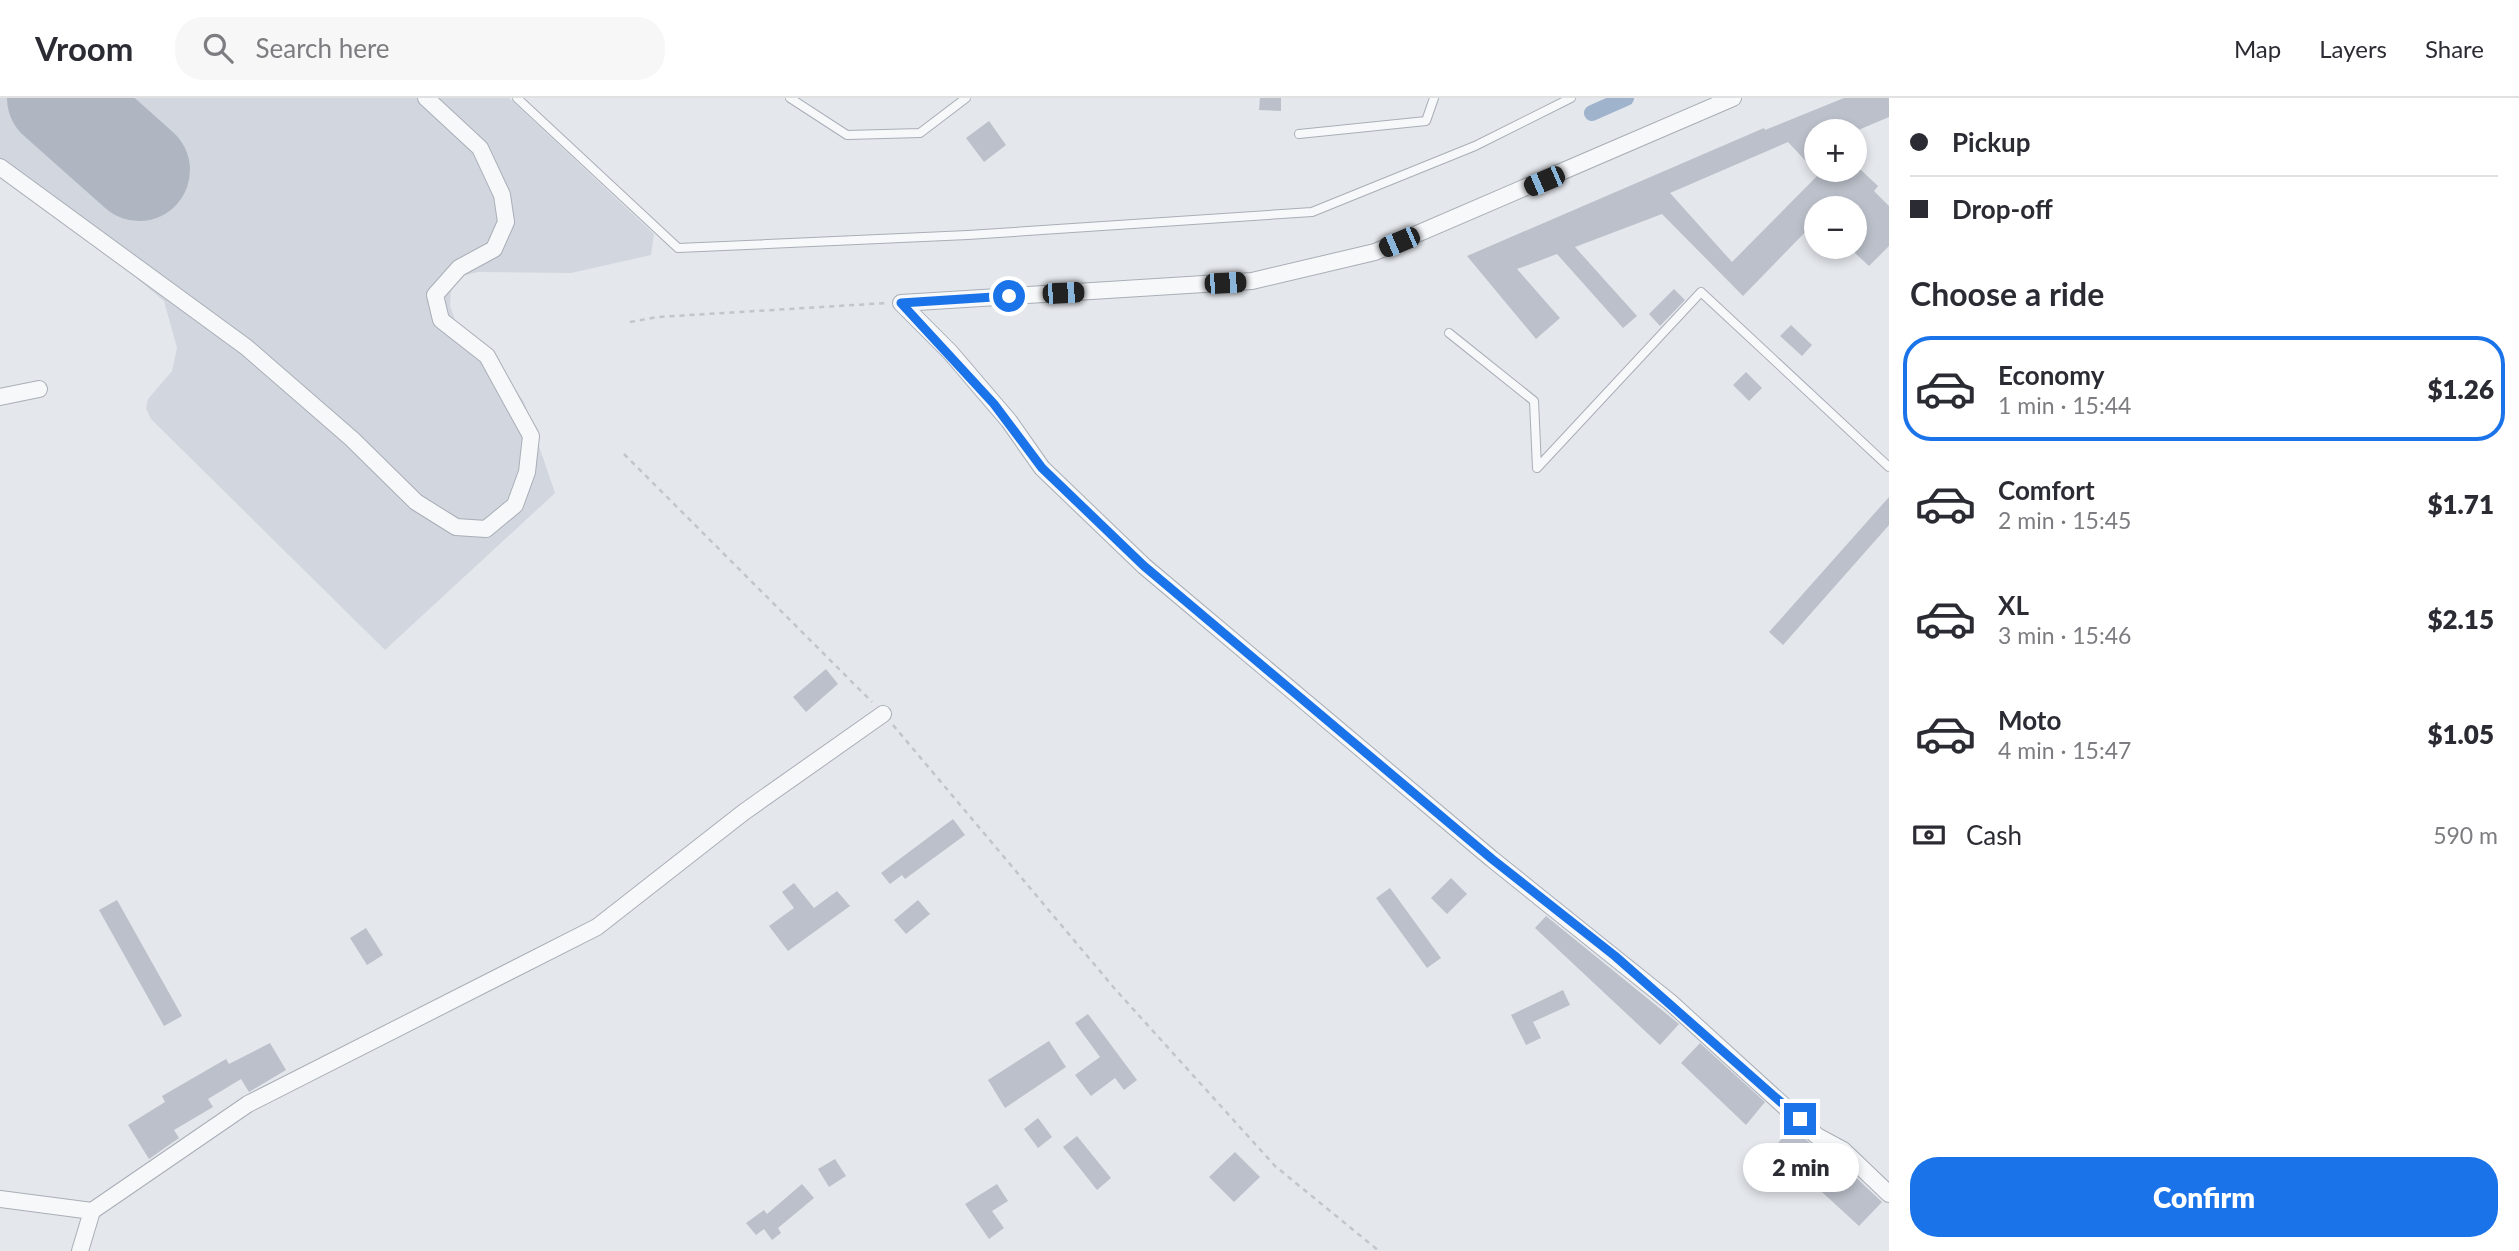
<!DOCTYPE html>
<meta charset="utf-8">
<style>
body{margin:0;font-family:Lato,sans-serif;background:#f7f7f7;color:#2b2b33;height:100vh;display:flex;flex-direction:column;font-size:26px;white-space:nowrap}
*{box-sizing:border-box;margin:0}
p{font-size:23px;color:#7c7c81}
.icon{flex:none;width:38px;height:38px;fill:none;stroke:currentColor;stroke-width:2;stroke-linecap:round;stroke-linejoin:round}
.map{position:relative;flex:1;overflow:hidden}
.side{display:flex;flex-direction:column;background:#fff;width:630px}
.side>*{flex:none}
.top-card{display:grid;align-content:center;height:154px;padding:0 21px;background:#fff}
.buttons{position:absolute;left:1804px;top:21px;display:grid;gap:14px}
.buttons a{display:grid;place-items:center;width:63px;height:63px;border-radius:50%;background:#fff;box-shadow:0 4px 10px #0003;font-size:35px}
.end{position:absolute;width:32px;height:32px;margin:-16px;border:9px solid #1a73e8;background:#fff;box-shadow:0 0 0 4px #fff}
.from{border-radius:50%}
.bubble{position:absolute;height:49px;border-radius:24px;background:#fff;box-shadow:0 4px 10px #0003;font-size:23px;font-weight:800;line-height:49px;text-align:center}
.car{position:absolute;width:21px;height:42px;margin:-21px -10px;border-radius:9px;box-shadow:0 0 5px 2px #0007;background:linear-gradient(#222 24%,#8ab4d8 0 40%,#222 0 76%,#8ab4d8 0 86%,#222 0)}
.top-card b{display:flex;align-items:center;gap:24px;height:66px;font-size:26px}
.top-card b+b{border-top:2px solid #e1e1e2}
.top-card i{width:18px;height:18px;background:#2b2b33}
ul{padding:0;list-style:none}
li{display:flex;align-items:center;gap:21px;height:105px;margin:0 14px 10px;padding:0 7px;border:4px solid transparent;border-radius:28px}
li div{flex:1}
li b{display:block;font-size:26px}
li em{font-style:normal;font-weight:800}
li.active{border-color:#1a73e8}
li>.icon{width:63px;height:63px;stroke-width:1.5}
h2{padding:0 21px;font-size:32px;line-height:84px}
.pay{display:flex;align-items:center;gap:18px;height:77px;padding:0 21px;font-size:26px}
.pay p{margin-inline-start:auto}
.primary-button{display:flex;gap:14px;margin-top:auto;padding:14px 21px}
.primary-button a{flex:1;height:80px;border-radius:28px;background:#1a73e8;color:#fff;font-size:28px;font-weight:800;line-height:80px;text-align:center}
header{display:flex;align-items:center;gap:42px;box-sizing:border-box;height:98px;padding:0 35px;background:#fff;border-bottom:2px solid #e1e1e2}
header strong{font-size:33px}
nav{display:flex;gap:38px;margin-inline-start:auto;font-size:24px}
.search{width:490px;height:63px;background:#f7f7f7;display:flex;align-items:center;gap:18px;box-sizing:border-box;padding:0 24px;border-radius:28px;color:#7c7c81;font-size:26px}
main{display:flex;flex:1;min-height:0}
.map>svg:first-child{display:block}
.built{fill:#d2d6de}
.lines{fill:none;stroke-linecap:round;stroke-linejoin:round}
.canal{stroke:#9fb4cc;stroke-width:16}
.runway{stroke:#b0b6c1;stroke-width:102}
.building{fill:#bbc0ca}
.lane-casing{stroke:#a9aeb7;stroke-width:10}
.street-casing{stroke:#a9aeb7;stroke-width:18}
.path{stroke:#c2c5cb;stroke-width:2.5;stroke-dasharray:5 5;stroke-linecap:butt}
.lane{stroke:#f7f8fa;stroke-width:8}
.street{stroke:#f7f8fa;stroke-width:16}
.route{stroke:#1a73e8;stroke-width:9}
</style>
<header>
<strong>Vroom</strong>
<div class="search"><svg class="icon" aria-label="search" viewBox="0 0 24 24"><circle cx="10" cy="10" r="6"/><path d="M15 15l6 6"/></svg>Search here</div>
<nav><a>Map</a><a>Layers</a><a>Share</a></nav>
</header>
<main>
<div class="map">
<svg width="1889" height="1153" viewBox="0 0 1889 1153">
<rect width="100%" height="100%" fill="#e4e7ec"/>
<!-- built -->
<path class="built" d="M0 0H509L654 136 651 157 571 175 478 174 461 178 451 188 450 208 455 222 497 265 524 304 555 395 385 552 151 321 146 310 148 301 172 273 177 250 164 203 0 66Z"/>
<g class="lines">
<!-- canal -->
<path class="canal" d="M1592 15 1626 0"/>
<!-- runway -->
<path class="runway" d="M58 0 139 72"/>
</g>
<!-- building -->
<path class="building" d="M1260 0H1281V13L1259 12Z
M1844 0H1889V19L1856 33H1816V74L1788 44 1670 95 1732 164 1823 72H1861L1878 88 1874 93 1889 108V148L1869 168 1855 155V110H1816V123L1743 198 1662 116 1575 149 1637 218 1623 230 1557 156 1517 171 1560 220 1536 241 1467 158 1764 30 1765 32Z
M989 23 1006 47 984 64 966 40Z
M1674 191 1685 202 1660 228 1649 216Z
M1791 227 1812 247 1802 258 1780 238Z
M1746 274 1762 290 1749 303 1733 287Z
M1889 399V427L1783 547 1769 534Z
M826 571 838 586 806 614 793 599Z
M953 721 965 737 905 781 902 777 890 786 881 775Z
M1451 780 1467 796 1447 816 1431 800Z
M794 785 814 810 837 793 850 808 788 853 769 828 794 810 782 794Z
M1390 790 1441 860 1427 870 1376 800Z
M117 802 182 918 164 928 99 812Z
M918 802 930 816 906 836 894 822Z
M1546 818 1679 926 1660 947 1535 830Z
M366 830 383 857 367 867 350 840Z
M1563 892 1570 907 1533 924 1541 940 1526 947 1511 917Z
M1088 916 1137 982 1124 992 1115 980 1091 998 1075 977 1100 959 1075 925Z
M1049 943 1066 969 1005 1010 988 982Z
M270 945 286 972 249 994 241 981 208 1001 213 1009 174 1032 179 1040 149 1061 128 1027 165 1004 162 998 226 961 229 966Z
M1700 945 1765 1004 1746 1027 1681 965Z
M1038 1020 1052 1039 1038 1050 1024 1031Z
M1792 1029 1813 1048 1793 1070 1772 1052Z
M1077 1038 1111 1080 1097 1092 1063 1049Z
M1235 1054 1260 1079 1234 1104 1209 1079Z
M1834 1059 1882 1104 1859 1128 1811 1084Z
M835 1061 846 1078 829 1089 818 1071Z
M802 1086 814 1100 778 1130 781 1135 772 1142 764 1131 756 1137 746 1125 764 1112 767 1116Z
M997 1086 1008 1103 992 1113 1004 1130 989 1141 965 1106Z"/>
<g class="lines">
<!-- lane casing -->
<g class="lane-casing">
<path id="lane" d="M517 0 678 150 968 137 1312 114 1475 48 1571 0
M790 0 847 37 920 35 966 0
M1299 36 1426 23 1434 0
M1449 235 1534 303 1537 370 1701 194 1889 369"/>
</g>
<!-- street casing -->
<g class="street-casing">
<path id="street" d="M1733 0 1375 154 1252 183 901 205 950 254 1009 323 1042 370 1144 468 1492 761 1670 904 1817 1038 1843 1052 1889 1096
M0 69 246 249 352 341 416 404 456 429 486 431 515 407 527 374 531 338 487 258 441 222 435 197 459 170 494 151 506 124 502 97 480 50 426 0
M0 299 39 291
M0 1101 92 1113 80 1153
M92 1113 248 1006 597 829 744 714 883 616"/>
</g>
<!-- path -->
<path class="path" d="M630 224 658 219 887 205
M624 356 872 604
M893 627 1115 891 1275 1068 1379 1153"/>
<!-- lane -->
<use href="#lane" class="lane"/>
<!-- street -->
<use href="#street" class="street"/>
</g>
<g class="lines">
<!-- route -->
<path class="route" d="M1009 198 901 205 994 306 1042 370 1144 468 1492 761 1615 858 1800 1021"/>
</g>
</svg>
<div class="buttons">
<a>+</a>
<a>−</a>
</div>
<i class="end from" style="left:1009px;top:198px"></i>
<i class="end" style="left:1800px;top:1021px"></i>
<div class="bubble" style="left:1743px;top:1045px;width:116px">2 min</div>
<i class="car" style="left:1544px;top:83px;rotate:247deg"></i>
<i class="car" style="left:1399px;top:144px;rotate:247deg"></i>
<i class="car" style="left:1225px;top:185px;rotate:87deg"></i>
<i class="car" style="left:1063px;top:195px;rotate:87deg"></i>
</div>
<section class="side">
<div class="top-card">
<b><i class="from"></i>Pickup</b>
<b><i></i>Drop-off</b>
</div>
<h2>Choose a ride</h2>
<ul>
<li class="active"><svg class="icon" aria-label="car" viewBox="0 0 24 24"><path d="M5 17H2v-5l4-1 3-4h7l3 4 3 1v5h-3M9 17h6M6 11h13"/><circle cx="7" cy="17" r="2"/><circle cx="17" cy="17" r="2"/></svg><div><b>Economy</b><p>1 min · 15:44</p></div><em>$1.26</em></li>
<li><svg class="icon" aria-label="car" viewBox="0 0 24 24"><path d="M5 17H2v-5l4-1 3-4h7l3 4 3 1v5h-3M9 17h6M6 11h13"/><circle cx="7" cy="17" r="2"/><circle cx="17" cy="17" r="2"/></svg><div><b>Comfort</b><p>2 min · 15:45</p></div><em>$1.71</em></li>
<li><svg class="icon" aria-label="car" viewBox="0 0 24 24"><path d="M5 17H2v-5l4-1 3-4h7l3 4 3 1v5h-3M9 17h6M6 11h13"/><circle cx="7" cy="17" r="2"/><circle cx="17" cy="17" r="2"/></svg><div><b>XL</b><p>3 min · 15:46</p></div><em>$2.15</em></li>
<li><svg class="icon" aria-label="car" viewBox="0 0 24 24"><path d="M5 17H2v-5l4-1 3-4h7l3 4 3 1v5h-3M9 17h6M6 11h13"/><circle cx="7" cy="17" r="2"/><circle cx="17" cy="17" r="2"/></svg><div><b>Moto</b><p>4 min · 15:47</p></div><em>$1.05</em></li>
</ul>
<div class="pay"><svg class="icon" aria-label="cash" viewBox="0 0 24 24"><path d="M3 7h18v10H3z"/><circle cx="12" cy="12" r="2"/></svg>Cash<p>590 m</p></div>
<div class="primary-button"><a>Confirm</a></div>
</section>
</main>
